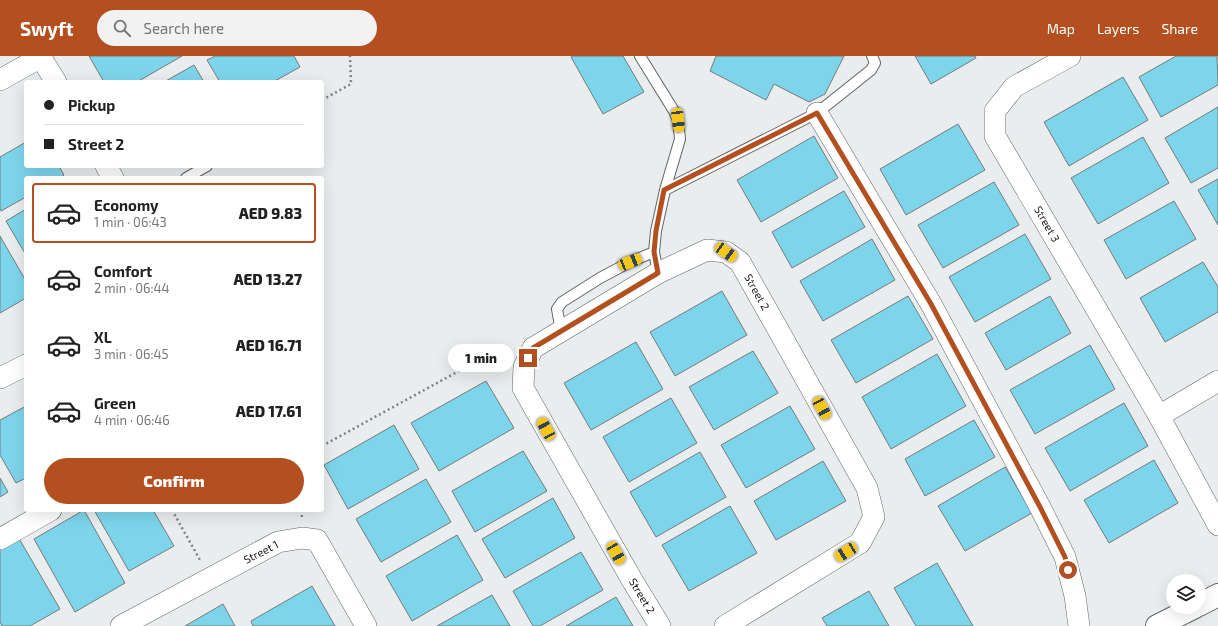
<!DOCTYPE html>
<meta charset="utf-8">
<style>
body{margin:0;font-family:"Exo 2",sans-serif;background:#f2f2f2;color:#222;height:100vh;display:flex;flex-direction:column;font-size:15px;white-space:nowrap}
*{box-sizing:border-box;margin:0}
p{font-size:13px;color:#767676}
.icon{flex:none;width:22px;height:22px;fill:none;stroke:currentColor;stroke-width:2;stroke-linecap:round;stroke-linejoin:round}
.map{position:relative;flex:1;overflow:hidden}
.side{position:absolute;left:24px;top:120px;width:300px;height:336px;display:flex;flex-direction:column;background:#fff;border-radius:4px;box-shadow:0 4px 16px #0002}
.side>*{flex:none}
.banner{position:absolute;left:24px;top:24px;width:300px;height:88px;border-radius:4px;box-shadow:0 4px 16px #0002;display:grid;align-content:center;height:88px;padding:0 20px;background:#fff}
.controls{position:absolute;left:1166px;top:518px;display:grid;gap:8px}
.controls a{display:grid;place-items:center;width:40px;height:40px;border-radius:50%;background:#fff;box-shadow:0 4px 16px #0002;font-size:20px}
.end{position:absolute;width:18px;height:18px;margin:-9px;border:5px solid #b44f20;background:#fff;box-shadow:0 0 0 2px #fff}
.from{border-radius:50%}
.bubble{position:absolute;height:28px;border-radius:14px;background:#fff;box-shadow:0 4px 16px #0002;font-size:13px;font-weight:800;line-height:28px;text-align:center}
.car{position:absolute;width:12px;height:24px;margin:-12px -6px;border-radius:5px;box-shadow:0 0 3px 1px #0007;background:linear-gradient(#f5c518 24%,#345 0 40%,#f5c518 0 76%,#345 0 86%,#f5c518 0)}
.banner b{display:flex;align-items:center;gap:14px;height:38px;font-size:15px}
.banner b+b{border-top:1px solid #e0e0e0}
.banner i{width:10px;height:10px;background:#222}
ul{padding:7px 0 0;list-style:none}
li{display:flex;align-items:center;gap:12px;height:60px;margin:0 8px 6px;padding:0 12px;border:2px solid transparent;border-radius:4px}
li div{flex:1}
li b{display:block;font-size:15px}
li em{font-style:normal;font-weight:800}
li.current{border-color:#b44f20}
li>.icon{width:36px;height:36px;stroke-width:1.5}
.cta{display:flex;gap:8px;margin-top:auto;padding:8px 20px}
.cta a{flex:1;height:46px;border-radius:24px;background:#b44f20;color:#fff;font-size:16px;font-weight:800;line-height:46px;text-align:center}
header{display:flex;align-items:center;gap:24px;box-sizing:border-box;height:56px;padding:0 20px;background:#b44f20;color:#fff}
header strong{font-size:19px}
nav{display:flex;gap:22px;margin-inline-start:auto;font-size:14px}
.search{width:280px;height:36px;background:#f2f2f2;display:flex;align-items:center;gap:10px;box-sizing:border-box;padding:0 14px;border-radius:22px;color:#767676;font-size:15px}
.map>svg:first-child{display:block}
.building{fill:#7dd5eb;stroke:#767a7b}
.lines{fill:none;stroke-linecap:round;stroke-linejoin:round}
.lane-casing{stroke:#606465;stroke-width:12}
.street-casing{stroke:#606465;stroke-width:22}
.secondary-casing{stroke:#606465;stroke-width:24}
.path{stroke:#7f8182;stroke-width:2.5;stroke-dasharray:2 3;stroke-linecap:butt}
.lane{stroke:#fff;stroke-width:10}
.street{stroke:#fff;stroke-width:21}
.secondary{stroke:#fff;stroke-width:22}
.route{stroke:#b44f20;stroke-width:5}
.labels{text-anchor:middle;stroke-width:3;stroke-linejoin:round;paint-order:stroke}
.street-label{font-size:11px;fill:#18191a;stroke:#fff}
</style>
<header>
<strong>Swyft</strong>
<div class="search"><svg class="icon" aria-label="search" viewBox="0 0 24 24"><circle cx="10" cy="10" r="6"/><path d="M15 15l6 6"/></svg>Search here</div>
<nav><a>Map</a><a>Layers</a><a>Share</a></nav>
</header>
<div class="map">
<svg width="1218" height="570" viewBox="0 0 1218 570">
<rect width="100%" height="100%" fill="#e9edee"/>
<!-- building -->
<path class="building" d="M89 0H182L137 26H104Z
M215 0H294L300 11 273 26H220L207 4Z
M573 0H623L644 36 603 58 571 1Z
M716 0H844L825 38 809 46 774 28 766 44 710 15Z
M915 0H975L976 2 931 28Z
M1176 0H1217L1218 29 1161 61 1139 21Z
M194 9 204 26H164Z
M1123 21 1148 64 1069 110 1044 66Z
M1218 51V112L1191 127 1165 82Z
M958 68 985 114 906 159 880 113Z
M814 80 838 122 761 166 737 124Z
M1143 81 1169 127 1098 168 1071 122Z
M26 86V110H59L64 119 59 122H26V141L1 155 0 153V101Z
M1218 123V169L1198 134Z
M994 126 1019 169 943 212 918 169Z
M844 135 865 171 792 212 772 176Z
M1174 145 1196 183 1126 223 1104 184Z
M26 153V199L6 165Z
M1025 178 1051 223 975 266 949 221Z
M0 180 26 225V242L0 257Z
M872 183 895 224 823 265 800 225Z
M1203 206 1218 231V256L1165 286 1140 242Z
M722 235 747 279 675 320 650 276Z
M908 240 933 283 856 327 831 284Z
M1050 240 1071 277 1006 314 985 277Z
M636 286 663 333 591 374 564 327Z
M1090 289 1115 333 1035 378 1010 334Z
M753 295 778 337 714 374 689 331Z
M937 298 966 350 891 393 862 341Z
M486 325 514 372 439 415 411 367Z
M671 342 697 387 629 426 603 381Z
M1124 347 1148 390 1070 435 1045 392Z
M26 350V422L16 427 0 399V364Z
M790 350 815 393 746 432 721 389Z
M974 364 995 401 925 440 905 403Z
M394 369 419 413 348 453 324 409Z
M523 395 547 435 475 476 452 435Z
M700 396 726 441 656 481 630 436Z
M1154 404 1178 447 1109 487 1084 444Z
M823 405 846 445 776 484 754 445Z
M1005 411 1032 457 965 495 938 450Z
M0 422 8 436 0 441Z
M426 423 451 466 381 506 356 463Z
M553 442 575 482 505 522 482 483Z
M730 450 757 497 689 535 662 489Z
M84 454 125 527 75 556 34 483Z
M94 454H153L174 490 129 515Z
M17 479 60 553 30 570H2L0 566V489Z
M457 479 483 524 412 565 386 520Z
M581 496 603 534 540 570H533L513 535Z
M937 507 973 570H916L894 532Z
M312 530 335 570H253L251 565Z
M869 535 889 570H827L822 562Z
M492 539 510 570H437Z
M616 541 633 570H566Z
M223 548 235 570H185Z"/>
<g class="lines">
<!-- lane casing -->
<g class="lane-casing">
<path id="lane" d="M640 0 674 55 678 64 680 83 665 134 656 175 654 196 658 217
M186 122 207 110
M665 134 817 57 871 14 875 7 872 0
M561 275 557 253 562 246 600 222 630 206 654 196"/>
</g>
<!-- street casing -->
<g class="street-casing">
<path id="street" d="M40 0 56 26
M1070 0 1014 31 995 55V80L1159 360 1218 469
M0 24 41 1
M817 57 931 248 1040 451 1065 501 1075 540 1079 570
M106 110 113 122
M0 322 26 309
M1159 360 1218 325
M0 483 51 454
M121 570 278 486 302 482 317 484 366 570
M660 570 632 524 523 332 524 311 533 292 658 217 707 194 726 196 740 206 867 432 874 461 860 487 725 570"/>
</g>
<!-- secondary casing -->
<g class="secondary-casing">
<path id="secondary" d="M1199 549 1218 539
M1157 570 1195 551"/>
</g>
<!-- path -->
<path class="path" d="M322 44 351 28 350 0
M322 390 490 298 505 304
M172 454 200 504
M301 454 302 461"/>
<!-- lane -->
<use href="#lane" class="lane"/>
<!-- street -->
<use href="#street" class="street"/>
<!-- secondary -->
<use href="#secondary" class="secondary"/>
</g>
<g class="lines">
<!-- route -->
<path class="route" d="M528 302 533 292 658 217 654 196 656 175 664 134 817 57 931 248 1040 451 1065 501 1068 514"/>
</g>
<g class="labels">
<!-- street labels -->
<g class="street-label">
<text transform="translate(1047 168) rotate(60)" y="4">Street 3</text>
<text transform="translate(757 236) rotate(61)" y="4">Street 2</text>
<text transform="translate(261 496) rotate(-27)" y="4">Street 1</text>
<text transform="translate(642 540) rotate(59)" y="4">Street 2</text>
</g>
</g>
</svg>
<div class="controls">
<a><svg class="icon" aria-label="layers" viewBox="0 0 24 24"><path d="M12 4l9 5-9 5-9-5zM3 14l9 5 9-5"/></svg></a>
</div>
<i class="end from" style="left:1068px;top:514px"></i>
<i class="end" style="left:528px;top:302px"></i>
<div class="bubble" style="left:448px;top:288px;width:66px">1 min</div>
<i class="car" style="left:678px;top:64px;rotate:173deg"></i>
<i class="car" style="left:726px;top:196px;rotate:125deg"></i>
<i class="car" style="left:630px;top:206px;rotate:68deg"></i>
<i class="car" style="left:822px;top:352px;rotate:151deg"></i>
<i class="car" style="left:546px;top:373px;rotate:331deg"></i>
<i class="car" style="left:846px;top:496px;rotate:238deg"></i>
<i class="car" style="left:616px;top:497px;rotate:150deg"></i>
<div class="banner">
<b><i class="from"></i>Pickup</b>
<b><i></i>Street 2</b>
</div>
<section class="side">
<ul>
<li class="current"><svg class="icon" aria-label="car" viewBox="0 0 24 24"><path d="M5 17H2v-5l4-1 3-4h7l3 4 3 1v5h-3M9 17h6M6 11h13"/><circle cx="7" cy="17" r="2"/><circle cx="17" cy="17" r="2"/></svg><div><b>Economy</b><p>1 min · 06:43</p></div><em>AED 9.83</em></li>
<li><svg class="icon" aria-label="car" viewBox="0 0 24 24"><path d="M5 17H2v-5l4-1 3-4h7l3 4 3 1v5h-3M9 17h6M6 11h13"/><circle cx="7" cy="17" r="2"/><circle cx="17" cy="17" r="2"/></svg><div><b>Comfort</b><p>2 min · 06:44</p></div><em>AED 13.27</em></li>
<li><svg class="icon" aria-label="car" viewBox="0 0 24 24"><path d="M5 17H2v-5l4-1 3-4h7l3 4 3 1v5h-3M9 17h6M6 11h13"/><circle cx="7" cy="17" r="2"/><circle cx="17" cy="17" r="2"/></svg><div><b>XL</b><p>3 min · 06:45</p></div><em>AED 16.71</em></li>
<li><svg class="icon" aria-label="car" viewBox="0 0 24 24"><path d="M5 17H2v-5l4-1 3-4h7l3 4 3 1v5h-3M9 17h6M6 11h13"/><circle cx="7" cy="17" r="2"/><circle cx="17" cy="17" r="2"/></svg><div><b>Green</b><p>4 min · 06:46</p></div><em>AED 17.61</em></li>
</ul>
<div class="cta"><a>Confirm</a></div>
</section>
</div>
